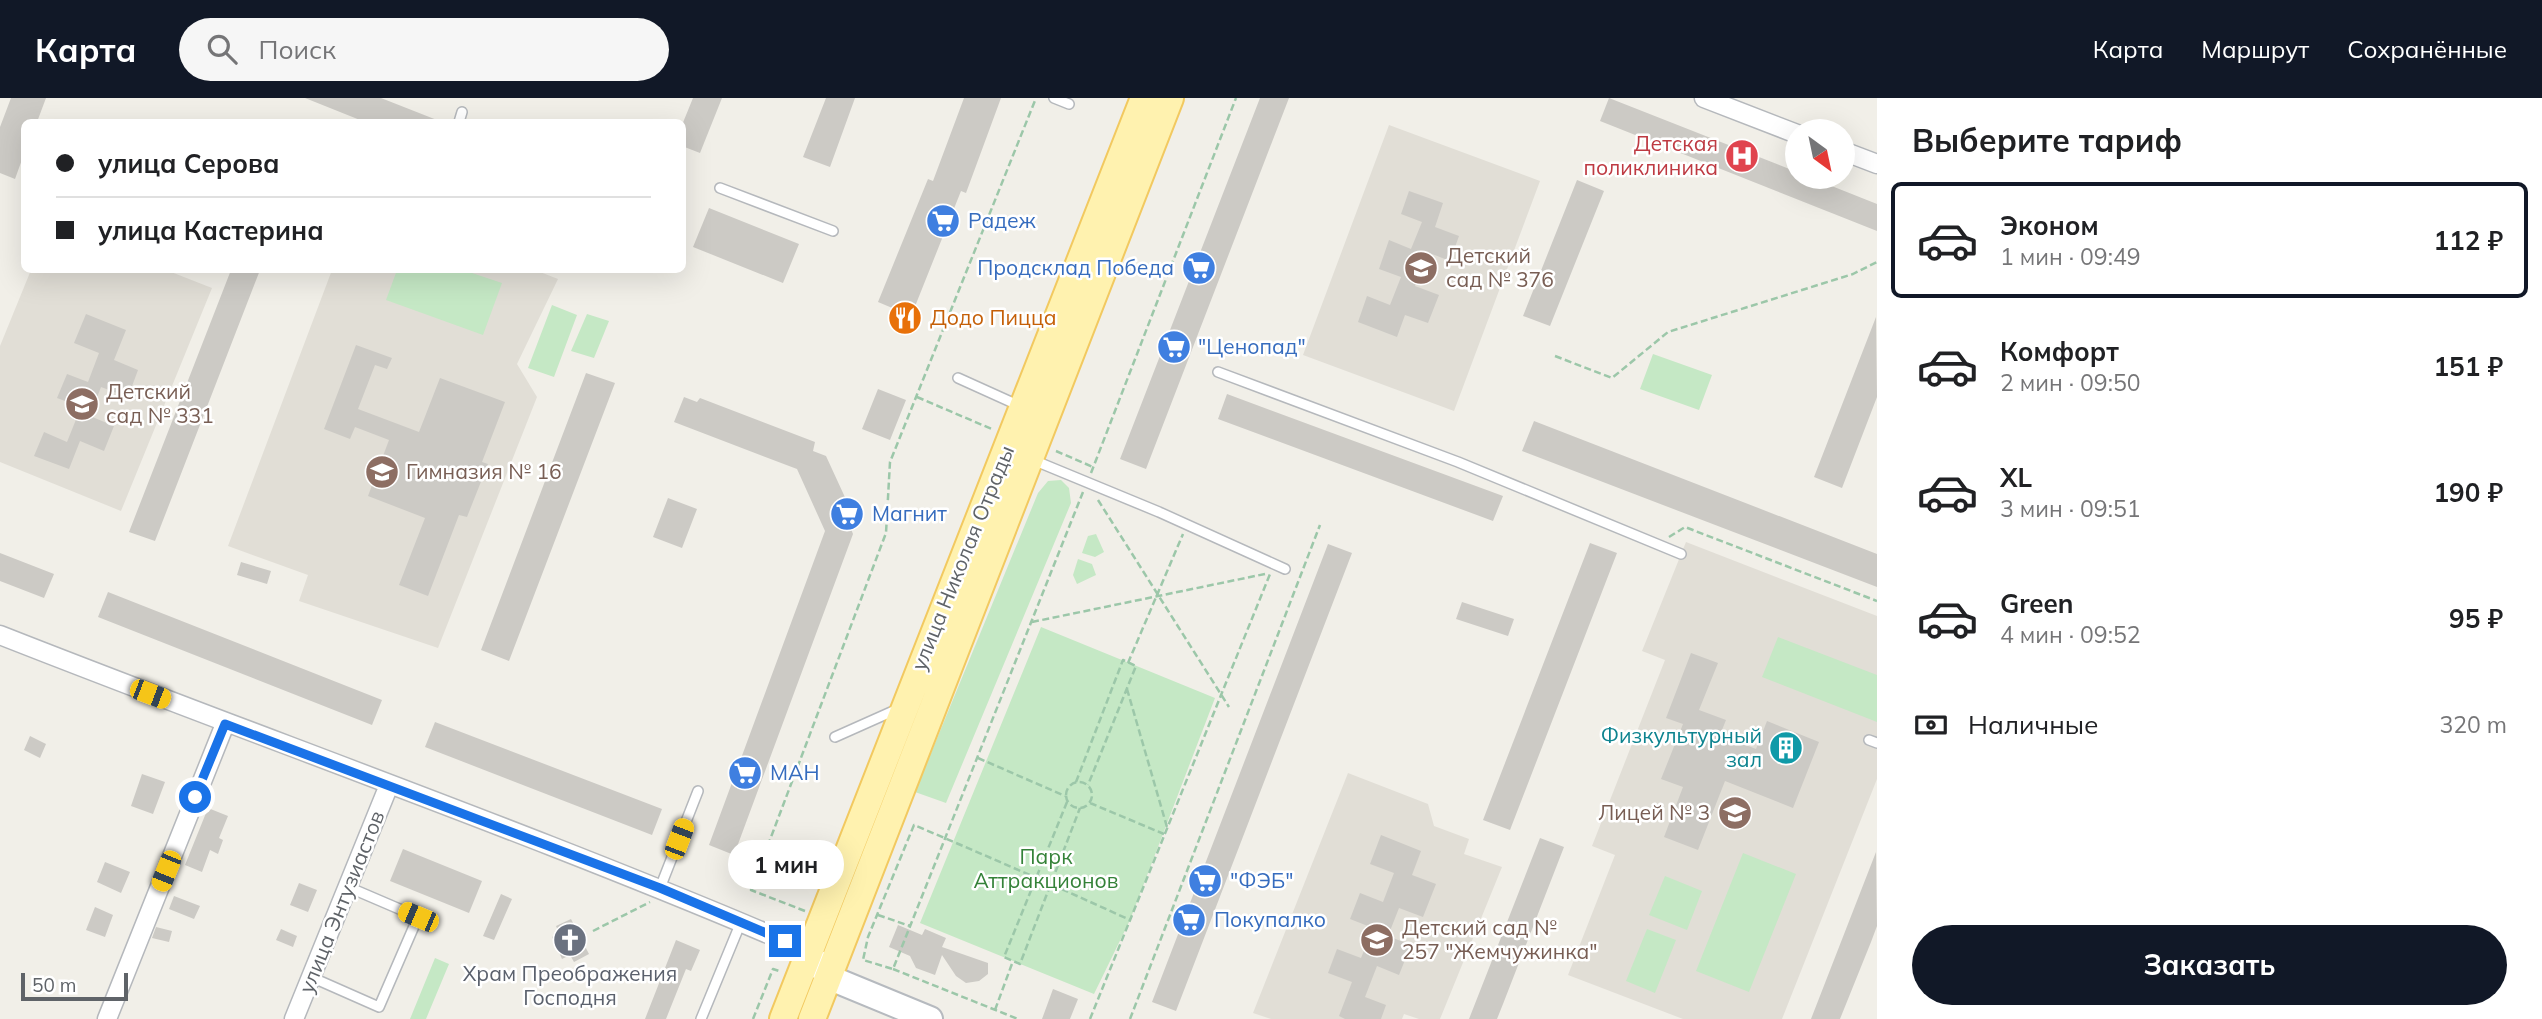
<!DOCTYPE html>
<html lang="ru">
<meta charset="utf-8">
<style>
body{margin:0;font-family:Mulish,sans-serif;background:#f6f6f6;color:#202124;height:100vh;display:flex;flex-direction:column;font-size:26px;white-space:nowrap}
*{box-sizing:border-box;margin:0}
p{font-size:23px;color:#757577}
.icon{flex:none;width:38px;height:38px;fill:none;stroke:currentColor;stroke-width:2;stroke-linecap:round;stroke-linejoin:round}
.map{position:relative;flex:1;overflow:hidden}
.panel{display:flex;flex-direction:column;background:#fff;width:665px}
.panel>*{flex:none}
.top-card{position:absolute;left:21px;top:21px;width:665px;height:154px;border-radius:10px;box-shadow:0 7px 28px #0002;display:grid;align-content:center;height:154px;padding:0 35px;background:#fff}
.needle{width:46px;rotate:147deg}
.fabs{position:absolute;left:1785px;top:21px;display:grid;gap:14px}
.fabs a{display:grid;place-items:center;width:70px;height:70px;border-radius:50%;background:#fff;box-shadow:0 7px 28px #0002;font-size:35px}
.scale{position:absolute;left:21px;bottom:18px;width:107px;box-sizing:border-box;padding-left:7px;border:4px solid #5f6368;border-top:0;font-size:19px;line-height:24px;white-space:nowrap;color:#5f6368;-webkit-text-stroke:5px #fff;paint-order:stroke}
.end{position:absolute;width:32px;height:32px;margin:-16px;border:9px solid #1a73e8;background:#fff;box-shadow:0 0 0 4px #fff}
.from{border-radius:50%}
.bubble{position:absolute;height:49px;border-radius:24px;background:#fff;box-shadow:0 7px 28px #0002;font-size:23px;font-weight:700;line-height:49px;text-align:center}
.car{position:absolute;width:21px;height:42px;margin:-21px -10px;border-radius:9px;box-shadow:0 0 5px 2px #0007;background:linear-gradient(#f5c518 24%,#345 0 40%,#f5c518 0 76%,#345 0 86%,#f5c518 0)}
.top-card b{display:flex;align-items:center;gap:24px;height:66px;font-size:26px}
.top-card b+b{border-top:2px solid #e0e0e0}
.top-card i{width:18px;height:18px;background:#202124}
ul{padding:0;list-style:none}
li{display:flex;align-items:center;gap:21px;height:116px;margin:0 14px 10px;padding:0 21px;border:4px solid transparent;border-radius:10px}
li div{flex:1}
li b{display:block;font-size:26px}
li em{font-style:normal;font-weight:700}
li.active{border-color:#111827}
li>.icon{width:63px;height:63px;stroke-width:1.5}
h2{padding:0 35px;font-size:32px;line-height:84px}
.pay{display:flex;align-items:center;gap:18px;height:77px;padding:0 35px;font-size:26px}
.pay p{margin-inline-start:auto}
.primary-button{display:flex;gap:14px;margin-top:auto;padding:14px 35px}
.primary-button a{flex:1;height:80px;border-radius:42px;background:#111827;color:#fff;font-size:28px;font-weight:700;line-height:80px;text-align:center}
header{display:flex;align-items:center;gap:42px;box-sizing:border-box;height:98px;padding:0 35px;background:#111827;color:#fff}
header strong{font-size:33px}
nav{display:flex;gap:38px;margin-inline-start:auto;font-size:24px}
.search{width:490px;height:63px;background:#f6f6f6;display:flex;align-items:center;gap:18px;box-sizing:border-box;padding:0 24px;border-radius:38px;color:#757577;font-size:26px}
main{display:flex;flex:1;min-height:0}
.map>svg:first-child{display:block}
.education{fill:#e1ded6}
.green{fill:#c5e8c5}
.building{fill:#cccac5}
.lines{fill:none;stroke-linecap:round;stroke-linejoin:round}
.lane-casing{stroke:#b5b8bc;stroke-width:12}
.street-casing{stroke:#b5b8bc;stroke-width:21}
.secondary-casing{stroke:#b6babf;stroke-width:28}
.primary-casing{stroke:#f2c960;stroke-width:30}
.path{stroke:#9cc7a9;stroke-width:2.5;stroke-dasharray:7 3.5;stroke-linecap:butt}
.lane{stroke:#fff;stroke-width:9}
.street{stroke:#fff;stroke-width:18}
.secondary{stroke:#fff;stroke-width:24}
.primary{stroke:#fff2af;stroke-width:26}
.route{stroke:#1a73e8;stroke-width:9}
.labels{text-anchor:middle;stroke-width:5;stroke-linejoin:round;paint-order:stroke}
.health-label{font-size:21px;fill:#be3a42;stroke:#fff;text-anchor:end}
.shop-label{font-size:21px;fill:#366cbe;stroke:#fff;text-anchor:start}
.education-label{font-size:21px;fill:#785e54;stroke:#fff;text-anchor:start}
.food-label{font-size:21px;fill:#c56008;stroke:#fff;text-anchor:start}
.street-label{font-size:21px;fill:#5f6368;stroke:#fff}
.culture-label{font-size:21px;fill:#0d838f;stroke:#fff;text-anchor:end}
.park-label{font-size:21px;fill:#348238;stroke:#fff}
.worship-label{font-size:21px;fill:#5b616d;stroke:#fff}
</style>
<header>
<strong>Карта</strong>
<div class="search"><svg class="icon" aria-label="search" viewBox="0 0 24 24"><circle cx="10" cy="10" r="6"/><path d="M15 15l6 6"/></svg>Поиск</div>
<nav><a>Карта</a><a>Маршрут</a><a>Сохранённые</a></nav>
</header>
<main>
<div class="map">
<svg width="1877" height="921" viewBox="0 0 1877 921">
<rect width="100%" height="100%" fill="#f1efe8"/>
<!-- education -->
<path class="education" d="M1389 27 1540 83 1454 313 1303 257Z
M31 172H166L212 190 121 413 0 364V248Z
M332 172H535L558 181 517 266 537 299 438 550 299 503 308 477 228 448Z
M1686 444 1877 518V681L1782 921H1683L1568 877 1615 757 1592 748 1665 562 1642 553Z
M1348 675 1428 706 1434 728 1469 741 1464 756 1502 769 1440 921H1419L1404 916 1402 921H1271L1253 915Z"/>
<!-- green -->
<path class="green" d="M397 172H463L502 185 483 237 386 202Z
M552 207 577 217 554 279 528 270Z
M587 216 609 223 594 260 571 253Z
M1653 256 1712 277 1699 312 1640 291Z
M1061 382 1069 390 1071 405 946 705 915 694 1038 395 1048 383Z
M1096 436 1104 454 1095 459 1082 455 1088 438Z
M1078 461 1092 466 1096 477 1077 486 1073 477Z
M1041 529 1215 600 1130 822 1094 896 920 825Z
M1778 539 1877 577V624L1762 579Z
M1743 755 1796 776 1749 894 1696 873Z
M1665 778 1702 793 1687 832 1649 817Z
M1647 831 1676 842 1655 895 1626 883Z
M435 860 449 866 426 921H410Z"/>
<!-- building -->
<path class="building" d="M11 0H46L37 24H24V56L15 81 0 75V29Z
M305 0H381L442 24H365Z
M693 0H722L700 55 682 48V27Z
M826 0H855L830 69 803 59Z
M964 0H1001L966 95 961 93 906 231 892 225 897 212 878 204 928 81 933 83Z
M1260 0H1289L1146 371 1120 361Z
M1609 0 1797 74V79H1809L1877 106V133L1600 23Z
M1577 82 1604 93 1550 228 1523 218Z
M1409 93 1443 105 1435 129 1459 138 1450 163 1427 154 1415 188 1439 197 1428 225 1405 217 1397 239 1358 224 1367 198 1390 207 1401 179 1379 171 1389 142 1411 151 1422 124 1401 116Z
M709 110 799 146 783 185 693 149Z
M231 172H260L155 443 129 434Z
M86 216 126 232 114 262 138 272 128 299 101 289 90 318 114 328 104 353 80 343 69 371 34 358 44 334 67 344 81 309 57 300 67 276 88 284 99 255 74 245Z
M1876 219 1877 299 1842 390 1814 379Z
M356 247 392 260 387 271 375 267 358 311 419 334 440 280 505 304 482 364 488 366 467 419 459 417 428 498 399 487 425 420 368 398 389 342 355 329 350 341 324 331Z
M586 275 615 285 509 563 481 552Z
M878 291 906 302 890 342 862 331Z
M1227 296 1503 398 1493 423 1218 321Z
M684 299 697 304 700 300 815 344 813 353 826 358 855 421 848 423 853 436 734 757 709 747 825 433 797 371 674 324Z
M1534 323 1877 456V489L1522 353Z
M668 400 697 411 682 450 653 439Z
M1590 445 1617 455 1510 732 1483 722Z
M1328 446 1352 455 1176 913 1152 904Z
M0 455 54 476 44 500 0 483Z
M241 464 271 473 267 486 237 477Z
M108 494 382 602 372 627 98 519Z
M1462 504 1514 521 1508 538 1456 521Z
M1691 555 1718 565 1699 612 1726 622 1720 637 1756 651 1767 623 1819 644 1793 710 1725 683 1698 752 1664 739 1683 689 1661 681 1683 626 1666 620Z
M435 624 662 711 652 737 425 649Z
M30 638 46 646 40 660 24 652Z
M142 676 165 684 153 716 131 708Z
M208 710 228 718 219 740 223 742 218 756 210 752 202 774 185 767Z
M1381 737 1421 753 1412 777 1436 786 1423 819 1399 810 1388 838 1411 847 1399 877 1377 868 1365 899 1386 907 1381 921H1345L1339 918 1352 884 1328 875 1337 851 1361 860 1373 830 1350 821 1360 795 1383 804 1394 775 1370 766Z
M1540 740 1564 749 1503 906 1497 921H1469Z
M403 751 482 783 469 815 390 783Z
M1876 754 1877 828 1871 844 1840 921H1811Z
M105 764 130 774 121 795 97 784Z
M299 785 317 792 308 814 290 807Z
M501 796 512 801 494 842 483 838Z
M174 798 200 808 194 821 169 811Z
M95 809 113 817 105 839 86 832Z
M571 821 589 856 574 864 570 857 562 861 552 839 559 835 556 828Z
M898 827 922 837 925 831 946 840 942 849 988 865V876L979 883 966 885 956 878 942 857 935 877 916 870 910 858 889 849Z
M156 829 172 833 169 844 152 840Z
M281 831 297 838 293 849 276 842Z
M676 842 700 852 691 873 686 871 666 921H645Z
M1053 891 1078 901 1070 921H1042Z"/>
<g class="lines">
<!-- lane casing -->
<g class="lane-casing">
<path id="lane" d="M1054 0 1069 6
M459 24 462 14
M720 90 833 133
M1218 274 1458 364 1681 456
M958 280 1020 308
M1033 362 1159 414 1285 471
M835 639 900 610
M1869 642 1877 645
M660 790 698 693
M311 879 379 909 418 819 348 789
M701 921 741 824"/>
</g>
<!-- street casing -->
<g class="street-casing">
<path id="street" d="M1704 0 1797 36
M1843 53 1877 66
M0 537C269 643 543 739 808 853
M107 921 225 626
M294 921 389 687"/>
</g>
<!-- secondary casing -->
<g class="secondary-casing">
<path id="secondary" d="M817 864 828 879 930 921"/>
</g>
<!-- primary casing -->
<g class="primary-casing">
<path id="primary" d="M783 921 1144 0
M812 921 1170 0"/>
</g>
<!-- path -->
<path class="path" d="M1555 258 1612 280 1668 234 1853 176 1877 164
M917 299 994 332
M1056 353 1093 369
M1091 375 1236 0
M1083 394 893 871 863 862 868 839 914 727C987 758 1058 789 1130 822
M1098 402 1229 609
M1669 439 1685 429 1877 503
M1032 524 1265 476
M1128 565 1183 436
M1127 591 1167 729
M978 660 1065 698
M1066 697a13 13 0 1 1 26 0a13 13 0 1 1-26 0Z
M1076 684 1123 562 1136 568 1088 687
M1067 704 1004 859 1020 866 1080 710
M1090 705 1164 736
M805 813 751 792 886 435 890 364 1036 0
M878 817 910 828
M593 833 650 804
M893 871 1018 921
M995 912 1013 863
M753 921 773 871 779 873
M1090 921 1270 476
M1130 921 1320 427"/>
<!-- lane -->
<use href="#lane" class="lane"/>
<!-- street -->
<use href="#street" class="street"/>
<!-- secondary -->
<use href="#secondary" class="secondary"/>
<!-- primary -->
<use href="#primary" class="primary"/>
</g>
<g class="lines">
<!-- route -->
<path class="route" d="M195 699 225 626 660 790 785 843"/>
</g>
<!-- icons -->
<defs>
<g id="hospital-disc" transform="scale(1.75)"><circle r="9.5" fill="#e0444e" stroke="#fff"/><path d="M-5-5h3v3.5h4V-5h3V5h-3V1.5h-4V5h-3Z" fill="#fff"/></g>
<g id="supermarket-disc" transform="scale(1.75)"><circle r="9.5" fill="#3f7fe0" stroke="#fff"/><path d="M-6-5.5h2.5l.6 2H6L4.5 2H-2.5L-4.4-4H-6ZM-1.5 3.2a1.3 1.3 0 1 0 .1 0ZM3 3.2a1.3 1.3 0 1 0 .1 0Z" fill="#fff"/></g>
<g id="school-disc" transform="scale(1.75)"><circle r="9.5" fill="#8d6e63" stroke="#fff"/><path d="M0-5L7-2L0 1L-7-2ZM-4 1L0 2.5L4 1V4Q0 6-4 4Z" fill="#fff"/></g>
<g id="restaurant-disc" transform="scale(1.75)"><circle r="9.5" fill="#e8710a" stroke="#fff"/><path d="M-5-6h1v4h1v-4h1v4h1v-4h1v5L-1.5 .5V6h-2V.5L-5-1ZM5-6V6H3V1.5H1.5Q1.5-4 5-6Z" fill="#fff"/></g>
<g id="building-disc" transform="scale(1.75)"><circle r="9.5" fill="#0f9aa8" stroke="#fff"/><path d="M-4-6H4V6H1V3H-1V6H-4ZM-2.5-4.3h1.7v1.8h-1.7ZM.8-4.3h1.7v1.8H.8ZM-2.5-1h1.7V.8h-1.7ZM.8-1h1.7V.8H.8Z" fill="#fff"/></g>
<g id="church-disc" transform="scale(1.75)"><circle r="9.5" fill="#6b7280" stroke="#fff"/><path d="M-1.2-6h2.4v3.5h3.3v2.4h-3.3V6h-2.4V-.1h-3.3v-2.4h3.3Z" fill="#fff"/></g>
</defs>
<g fill-rule="evenodd">
<use href="#hospital-disc" x="1742" y="58"/>
<use href="#supermarket-disc" x="943" y="123"/>
<use href="#supermarket-disc" x="1199" y="170"/>
<use href="#school-disc" x="1421" y="170"/>
<use href="#restaurant-disc" x="905" y="220"/>
<use href="#supermarket-disc" x="1174" y="249"/>
<use href="#school-disc" x="82" y="306"/>
<use href="#school-disc" x="382" y="374"/>
<use href="#supermarket-disc" x="847" y="416"/>
<use href="#building-disc" x="1786" y="650"/>
<use href="#supermarket-disc" x="745" y="675"/>
<use href="#school-disc" x="1735" y="715"/>
<use href="#supermarket-disc" x="1205" y="783"/>
<use href="#supermarket-disc" x="1189" y="822"/>
<use href="#church-disc" x="570" y="842"/>
<use href="#school-disc" x="1377" y="842"/>
</g>
<g class="labels">
<!-- health labels -->
<g class="health-label">
<text x="1718" y="53">Детская<tspan x="1718" dy="24">поликлиника</tspan></text>
</g>
<!-- shop labels -->
<g class="shop-label">
<text x="968" y="130">Радеж</text>
<text x="1174" y="177" text-anchor="end">Продсклад Победа</text>
<text x="1198" y="256">"Ценопад"</text>
<text x="872" y="423">Магнит</text>
<text x="770" y="682">МАН</text>
<text x="1230" y="790">"ФЭБ"</text>
<text x="1214" y="829">Покупалко</text>
</g>
<!-- education labels -->
<g class="education-label">
<text x="1446" y="165">Детский<tspan x="1446" dy="24">сад № 376</tspan></text>
<text x="106" y="301">Детский<tspan x="106" dy="24">сад № 331</tspan></text>
<text x="406" y="381">Гимназия № 16</text>
<text x="1710" y="722" text-anchor="end">Лицей № 3</text>
<text x="1402" y="837">Детский сад №<tspan x="1402" dy="24">257 "Жемчужинка"</tspan></text>
</g>
<!-- food labels -->
<g class="food-label">
<text x="930" y="227">Додо Пицца</text>
</g>
<!-- street labels -->
<g class="street-label">
<text transform="translate(963 460) rotate(-68)" y="7">улица Николая Отрады</text>
<text transform="translate(342 804) rotate(-68)" y="7">улица Энтузиастов</text>
</g>
<!-- culture labels -->
<g class="culture-label">
<text x="1762" y="645">Физкультурный<tspan x="1762" dy="24">зал</tspan></text>
</g>
<!-- park labels -->
<g class="park-label">
<text x="1046" y="766">Парк<tspan x="1046" dy="24">Аттракционов</tspan></text>
</g>
<!-- worship labels -->
<g class="worship-label">
<text x="570" y="883">Храм Преображения<tspan x="570" dy="24">Господня</tspan></text>
</g>
</g>
</svg>
<div class="fabs">
<a><svg class="needle" viewBox="-14 -14 28 28"><path d="M0-13l5 13h-10z" fill="#e53935"/><path d="M0 13l5-13h-10z" fill="#757577"/></svg></a>
</div>
<div class="scale">50 m</div>
<i class="end from" style="left:195px;top:699px"></i>
<i class="end" style="left:785px;top:843px"></i>
<div class="bubble" style="left:728px;top:742px;width:116px">1 мин</div>
<i class="car" style="left:150px;top:596px;rotate:111deg"></i>
<i class="car" style="left:679px;top:741px;rotate:21deg"></i>
<i class="car" style="left:166px;top:773px;rotate:202deg"></i>
<i class="car" style="left:418px;top:819px;rotate:293deg"></i>
<div class="top-card">
<b><i class="from"></i>улица Серова</b>
<b><i></i>улица Кастерина</b>
</div>
</div>
<section class="panel">
<h2>Выберите тариф</h2>
<ul>
<li class="active"><svg class="icon" aria-label="car" viewBox="0 0 24 24"><path d="M5 17H2v-5l4-1 3-4h7l3 4 3 1v5h-3M9 17h6M6 11h13"/><circle cx="7" cy="17" r="2"/><circle cx="17" cy="17" r="2"/></svg><div><b>Эконом</b><p>1 мин · 09:49</p></div><em>112 ₽</em></li>
<li><svg class="icon" aria-label="car" viewBox="0 0 24 24"><path d="M5 17H2v-5l4-1 3-4h7l3 4 3 1v5h-3M9 17h6M6 11h13"/><circle cx="7" cy="17" r="2"/><circle cx="17" cy="17" r="2"/></svg><div><b>Комфорт</b><p>2 мин · 09:50</p></div><em>151 ₽</em></li>
<li><svg class="icon" aria-label="car" viewBox="0 0 24 24"><path d="M5 17H2v-5l4-1 3-4h7l3 4 3 1v5h-3M9 17h6M6 11h13"/><circle cx="7" cy="17" r="2"/><circle cx="17" cy="17" r="2"/></svg><div><b>XL</b><p>3 мин · 09:51</p></div><em>190 ₽</em></li>
<li><svg class="icon" aria-label="car" viewBox="0 0 24 24"><path d="M5 17H2v-5l4-1 3-4h7l3 4 3 1v5h-3M9 17h6M6 11h13"/><circle cx="7" cy="17" r="2"/><circle cx="17" cy="17" r="2"/></svg><div><b>Green</b><p>4 мин · 09:52</p></div><em>95 ₽</em></li>
</ul>
<div class="pay"><svg class="icon" aria-label="cash" viewBox="0 0 24 24"><path d="M3 7h18v10H3z"/><circle cx="12" cy="12" r="2"/></svg>Наличные<p>320 m</p></div>
<div class="primary-button"><a>Заказать</a></div>
</section>
</main>
